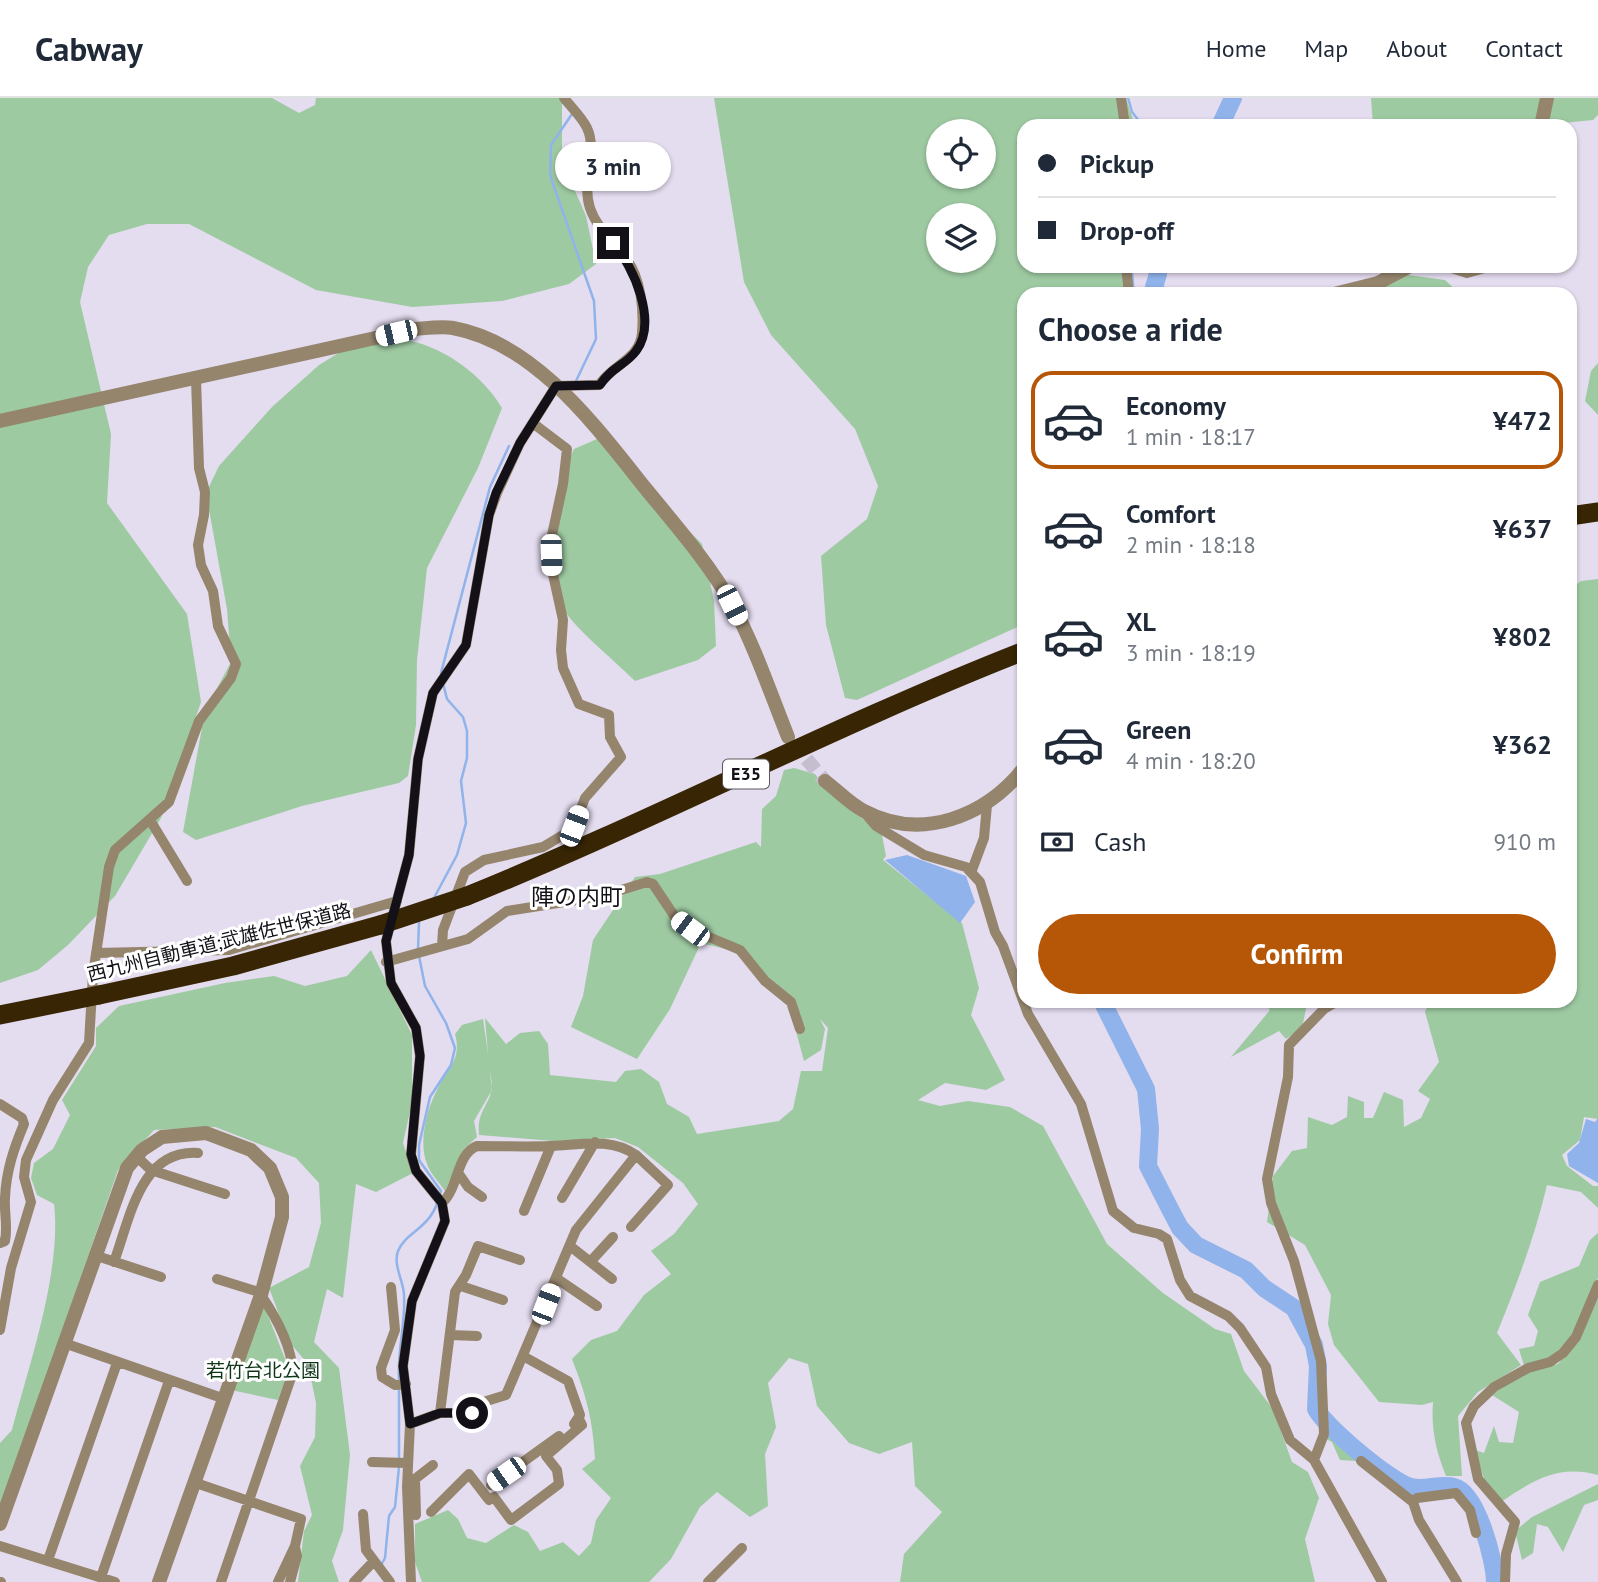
<!DOCTYPE html>
<meta charset="utf-8">
<style>
body{margin:0;font-family:"PT Sans","Noto Sans JP",sans-serif;background:#f6f6f7;color:#1f2937;height:100vh;display:flex;flex-direction:column;font-size:26px;white-space:nowrap}
*{box-sizing:border-box;margin:0}
p{font-size:23px;color:#747a83}
.icon{flex:none;width:38px;height:38px;fill:none;stroke:currentColor;stroke-width:2;stroke-linecap:round;stroke-linejoin:round}
.map{position:relative;flex:1;overflow:hidden}
.sheet{position:absolute;left:1017px;top:189px;width:560px;height:721px;display:flex;flex-direction:column;background:#fff;border-radius:21px;box-shadow:0 2px 5px #0004}
.sheet>*{flex:none}
.guide{position:absolute;left:1017px;top:21px;width:560px;height:154px;border-radius:21px;box-shadow:0 2px 5px #0004;display:grid;align-content:center;height:154px;padding:0 21px;background:#fff}
.buttons{position:absolute;left:926px;top:21px;display:grid;gap:14px}
.buttons a{display:grid;place-items:center;width:70px;height:70px;border-radius:50%;background:#fff;box-shadow:0 2px 5px #0004;font-size:35px}
.end{position:absolute;width:32px;height:32px;margin:-16px;border:9px solid #131117;background:#fff;box-shadow:0 0 0 4px #fff}
.from{border-radius:50%}
.bubble{position:absolute;height:49px;border-radius:24px;background:#fff;box-shadow:0 2px 5px #0004;font-size:23px;font-weight:800;line-height:49px;text-align:center}
.car{position:absolute;width:21px;height:42px;margin:-21px -10px;border-radius:9px;box-shadow:0 0 5px 2px #0007;background:linear-gradient(#fff 24%,#345 0 40%,#fff 0 76%,#345 0 86%,#fff 0)}
.guide b{display:flex;align-items:center;gap:24px;height:66px;font-size:26px}
.guide b+b{border-top:2px solid #e0e1e3}
.guide i{width:18px;height:18px;background:#1f2937}
ul{padding:0;list-style:none}
li{display:flex;align-items:center;gap:21px;height:98px;margin:0 14px 10px;padding:0 7px;border:4px solid transparent;border-radius:21px}
li div{flex:1}
li b{display:block;font-size:26px}
li em{font-style:normal;font-weight:800}
li.current{border-color:#b55707}
li>.icon{width:63px;height:63px;stroke-width:1.5}
h2{padding:0 21px;font-size:32px;line-height:84px}
.pay{display:flex;align-items:center;gap:18px;height:77px;padding:0 21px;font-size:26px}
.pay p{margin-inline-start:auto}
.action{display:flex;gap:14px;margin-top:auto;padding:14px 21px}
.action a{flex:1;height:80px;border-radius:42px;background:#b55707;color:#fff;font-size:28px;font-weight:800;line-height:80px;text-align:center}
header{display:flex;align-items:center;gap:42px;box-sizing:border-box;height:98px;padding:0 35px;background:#fff;border-bottom:2px solid #e0e1e3}
header strong{font-size:33px}
nav{display:flex;gap:38px;margin-inline-start:auto;font-size:24px}
.map>svg:first-child{display:block}
.green{fill:#9ecaa2;fill-rule:evenodd}
.water{fill:#8fb3ea}
.lines{fill:none;stroke-linecap:round;stroke-linejoin:round}
.stream{stroke:#8fb3ea;stroke-width:2.5}
.river{stroke:#8fb3ea;stroke-width:18}
.tertiary-tunnel{stroke:#c5becf;stroke-width:14;stroke-dasharray:14 7;stroke-linecap:butt}
.minor{stroke:#95856d;stroke-width:10}
.tertiary{stroke:#95856d;stroke-width:14}
.motorway{stroke:#372504;stroke-width:19}
.motorway-bridge{stroke:#372504;stroke-width:19}
.route{stroke:#131117;stroke-width:9}
.labels{text-anchor:middle;stroke-width:6;stroke-linejoin:round;paint-order:stroke}
.shield{fill:#fff;stroke:#5a585d;stroke-width:2}
.shield-label{font-size:18px;font-weight:bold;fill:#131117}
.street-label{font-size:19px;fill:#131117;stroke:#fff}
.park-label{font-size:19px;fill:#0d3616;stroke:#fff}
.quarter-label{font-size:23px;fill:#131117;stroke:#fff}
</style>
<header>
<strong>Cabway</strong>
<nav><a>Home</a><a>Map</a><a>About</a><a>Contact</a></nav>
</header>
<div class="map">
<svg width="1598" height="1484" viewBox="0 0 1598 1484">
<rect width="100%" height="100%" fill="#e4dcef"/>
<!-- green -->
<path class="green" d="M0 0H272L299 15 315 7 316 0H562V63L586 118 596 166 569 186 502 203 412 209 316 192 189 126H147L109 137 88 169 80 204 111 336 107 405 187 516 201 604 161 720 115 798 68 847 38 872 0 885Z
M714 0H1126L1135 28H1024V168H1127L1126 196H1024V526L857 602 845 600 826 527 821 458 867 421 878 388 855 331 771 237 744 184ZM938 33H984V79H938ZM938 117H984V163H938Z
M1371 0H1598V17L1593 22 1532 28H1373Z
M1394 175 1445 182 1460 196H1338Z
M370 241C383 242 397 241 410 243 446 250 484 279 502 310L478 370 427 470 417 562 416 627 408 678 399 685 302 708 196 742 183 734 205 613 231 564 227 511 206 395 219 368 272 309 319 267 345 251Z
M1598 265V317L1585 303 1591 273Z
M597 341 702 446 714 503 716 548 698 562 635 583C614 562 588 542 569 519 543 485 557 387 574 351Z
M1598 481V1021L1584 1019 1580 1042 1562 1057 1567 1068 1593 1088H1598V1110L1581 1094 1547 1087C1535 1138 1517 1186 1497 1235L1521 1267 1478 1294 1458 1318 1462 1378H1446C1436 1353 1431 1332 1433 1304L1422 1307 1379 1304 1334 1247 1328 1226 1331 1197 1305 1147 1267 1124 1273 1078 1292 1053 1307 1050 1308 1019 1332 1027 1347 1019 1348 998 1364 1004V1020H1373L1384 994 1403 1002 1404 1029 1421 1020 1430 1001 1418 993 1439 964 1425 914 1430 903H1570V491L1581 483Z
M794 670 815 676 825 689 882 737 886 758 883 762 962 825 979 890 971 917 1005 982 986 992 945 985 918 1002 940 1008 968 1003 1010 1009 1043 1028 1107 1146 1163 1195 1215 1231 1231 1236 1244 1273 1273 1311 1292 1364 1308 1374 1319 1400 1305 1441 1315 1484H900L904 1456 942 1414 915 1388 912 1344 879 1356 849 1345 817 1308 808 1266 789 1260 768 1285 776 1329 765 1356 768 1408 750 1419 717 1394 700 1409 671 1461 649 1484H422L415 1464V1426L448 1412 458 1421 467 1440 486 1445 514 1427 528 1434 540 1453 563 1444 579 1458 591 1445 596 1422 611 1400 582 1371 595 1361C593 1322 586 1297 572 1261L591 1242 617 1233 644 1197 671 1176 651 1153 674 1136 698 1106 683 1085 638 1049 615 1040 553 1043 479 1037C476 1006 498 1006 490 974L492 992 474 1023 477 1039 464 1051 445 1093C439 1084 430 1075 427 1066 418 1044 427 1010 438 990 448 969 462 962 455 936L462 927 483 921 488 956 485 920 506 946 520 935 539 933 548 946 550 977 616 984 625 973 641 971 659 984 667 1006 689 1019 697 1036 779 1023 793 1011 801 973H822L828 930 820 921 825 931 821 952 804 963 789 907 737 854 701 845 670 911 637 961 571 929 583 898 593 842 635 779 660 776 756 744 761 749 762 711 776 698 784 672Z
M371 852 412 937V1004L403 1045 413 1075 376 1094 356 1086 343 1200 327 1191 314 1244 339 1270 350 1357 343 1432 332 1463 339 1484H298L304 1433 312 1417 300 1368 315 1339 316 1305 308 1266 290 1245 269 1190 309 1169 321 1125 319 1085 296 1060 215 1029 154 1032 118 1072 0 1412V1345L12 1332C29 1267 62 1172 54 1106L37 1097 31 1080 34 1065 53 1051 70 1017 62 1002 96 948V930L119 908 225 885 274 878 305 888 347 878Z
M1262 903H1304L1307 906 1302 930 1286 941 1279 933 1231 959 1270 912Z
M1598 1135V1180L1571 1241 1551 1259 1524 1268 1519 1251 1534 1248 1538 1233 1528 1217 1540 1184 1579 1168 1590 1142Z
M1598 1199V1377C1559 1366 1533 1382 1501 1404L1484 1381 1475 1352 1484 1355 1494 1328 1499 1344 1513 1345 1519 1314 1492 1297 1521 1275 1558 1266 1575 1247Z
M261 1209 265 1210 289 1271 278 1302 231 1292Z
M1330 1336 1362 1357 1356 1363 1340 1362 1332 1344 1326 1341Z
M1598 1386V1402L1584 1407 1563 1454 1548 1429 1537 1426 1533 1455 1522 1462 1515 1433 1532 1419Z"/>
<!-- water -->
<path class="water" d="M907 757 966 778 975 804 960 825 885 762Z
M1598 1020V1085L1569 1068 1567 1056 1579 1045 1586 1021 1595 1024Z"/>
<g class="lines">
<!-- stream -->
<path class="stream" d="M1128 0 1132 14 1143 28
M572 16 551 47 550 77 594 203 596 241 576 283
M1132 175 1134 196
M441 575 490 389 509 348
M434 800 457 757 466 725 461 683 467 660V633L463 619 447 601 443 585
M418 851 419 824
M419 858 425 888 446 925 455 950 451 967 430 999 419 1047V1062L441 1093 440 1097
M399 1282C397 1253 406 1225 404 1196 403 1182 393 1167 398 1153 406 1134 429 1131 438 1103
M399 1363V1289
M381 1467 385 1460 389 1418 395 1409 399 1369"/>
<!-- river -->
<path class="river" d="M1220 28 1233 0
M1156 168 1158 176 1154 189 1158 196
M1102 903 1146 991 1150 1031 1148 1068 1170 1111 1180 1130 1196 1147 1246 1172 1264 1190 1294 1210 1314 1247 1318 1268 1316 1311C1325 1328 1392 1385 1411 1389 1425 1393 1440 1385 1454 1389 1477 1394 1495 1463 1495 1484"/>
<!-- tertiary-tunnel -->
<path class="tertiary-tunnel" d="M793 645 825 683"/>
<!-- minor -->
<path class="minor" d="M1121 0 1125 28
M1126 168 1129 196
M1445 168 1467 175 1492 168
M863 713 876 728 924 757 966 769 980 784 995 834 1003 848 1028 916 1081 1006 1113 1113 1134 1130 1159 1136 1167 1141 1180 1182 1190 1198 1228 1218 1240 1230 1266 1269 1271 1296 1290 1342 1314 1362 1382 1484
M150 722 187 783
M972 772 984 740 987 707
M442 848 443 832 465 774 484 762 543 749 568 734 574 728 585 700 621 659 610 639 609 617 579 606 563 570 561 552 563 522 552 472V437L563 386 567 351 534 326
M96 855 229 852 397 803
M386 864 468 841 507 813 602 798 647 784 653 786 677 822 690 831 740 852 765 883 791 904 800 931
M0 1006 22 1020 24 1026C14 1050 6 1073 5 1100 4 1115 8 1128 5 1143L0 1145
M137 1059 151 1072 225 1096
M459 1076 468 1089 482 1099
M562 1100 595 1044
M524 1113 551 1048
M631 1129 668 1087 636 1057
M570 1148 612 1181
M94 1157 161 1179
M591 1163 613 1139
M114 1164C130 1121 140 1051 198 1055
M556 1180 597 1208
M217 1181 262 1195
M461 1188 503 1202
M391 1189 395 1232 381 1270 382 1279 395 1287 406 1286
M0 1232 11 1170 31 1104 24 1079 26 1062 53 1002 89 945 93 876 109 769 115 752 169 704 199 623 231 580 236 566 218 528 213 493 201 467 198 447 204 417 205 394 199 370 196 281
M450 1237 477 1238
M64 1245 222 1300
M523 1258 568 1283 580 1317 574 1326
M440 1315 455 1194 466 1177 478 1148 520 1162
M410 1326 440 1315H472L480 1305 506 1297 576 1132 636 1057C610 1039 580 1047 550 1048 526 1049 501 1048 477 1048 456 1056 459 1090 442 1105
M1314 1362 1324 1336 1321 1263 1294 1163 1271 1105 1267 1081 1288 979 1289 947 1324 911 1338 903
M1361 1363 1413 1404
M372 1364 407 1365
M193 1384 301 1421 295 1448 278 1484
M491 1387 559 1338
M431 1414 469 1376 489 1402 494 1399 511 1422 559 1386 557 1372 546 1358 582 1327 579 1321
M363 1416 366 1452 390 1484
M416 1417 415 1381 433 1367
M0 1448 115 1484
M48 1462 117 1265
M101 1479 169 1283
M0 1484H1
M221 1484 293 1274C291 1247 276 1219 261 1197
M290 1484 297 1458 295 1449
M354 1484 374 1463
M411 1484 407 1389 410 1326 403 1268 412 1203 445 1123 442 1105 416 1073 411 1057 420 958 416 930 391 885 386 843 409 757 418 661 433 595 466 547 489 417 497 395 520 345 556 288 599 287C613 266 640 261 642 235 644 212 641 181 627 162 614 144 597 131 590 110 581 83 598 52 587 30 582 19 571 9 564 0
M708 1484 742 1450
M1457 1484 1419 1422 1413 1404 1417 1400 1456 1395 1470 1412 1476 1435
M1505 1484 1506 1456 1515 1424 1478 1381 1466 1325 1474 1308 1494 1289 1528 1270 1550 1264 1563 1255 1576 1239 1598 1187"/>
<!-- tertiary -->
<path class="tertiary" d="M1541 28 1547 0
M1334 196 1378 185 1410 168
M0 323 416 231C428 230 442 228 453 230 536 245 597 330 646 391 677 429 708 464 732 506 755 549 770 594 788 639
M825 683C837 692 850 706 864 713 922 744 986 718 1024 670
M0 1426 127 1070 142 1052 162 1039 206 1035 251 1052 270 1070 282 1099V1119L261 1197 159 1484"/>
<!-- motorway -->
<path class="motorway" d="M1570 418 1598 414
M467 798C655 722 835 627 1024 553
M99 897 233 868 380 827"/>
<!-- motorway-bridge -->
<path class="motorway-bridge" d="M380 827 467 798
M0 917 99 897"/>
</g>
<g class="lines">
<!-- route -->
<path class="route" d="M472 1315H440L410 1326 403 1268 412 1203 445 1123 442 1105 416 1073 411 1056 420 958 416 930 391 885 386 843 409 757 418 661 433 595 466 547 489 417 496 395 520 345 556 288 600 287C611 269 626 267 636 253 658 224 634 169 613 145"/>
</g>
<g class="labels">
<!-- shield labels -->
<rect class="shield" x="723" y="661.5" width="46" height="29" rx="5"/>
<g class="shield-label">
<text x="746" y="682">E35</text>
</g>
<!-- street labels -->
<g class="street-label">
<text transform="translate(219 844) rotate(-14)" y="7">西九州自動車道;武雄佐世保道路</text>
</g>
<!-- park labels -->
<g class="park-label">
<text x="263" y="1279">若竹台北公園</text>
</g>
<!-- quarter labels -->
<g class="quarter-label">
<text x="577" y="807">陣の内町</text>
</g>
</g>
</svg>
<div class="buttons">
<a><svg class="icon" aria-label="locate" viewBox="0 0 24 24"><circle cx="12" cy="12" r="6"/><path d="M12 2v4M12 18v4M2 12h4M18 12h4"/></svg></a>
<a><svg class="icon" aria-label="layers" viewBox="0 0 24 24"><path d="M12 4l9 5-9 5-9-5zM3 14l9 5 9-5"/></svg></a>
</div>
<i class="end from" style="left:472px;top:1315px"></i>
<i class="end" style="left:613px;top:145px"></i>
<div class="bubble" style="left:555px;top:44px;width:116px">3 min</div>
<i class="car" style="left:396px;top:235px;rotate:257deg"></i>
<i class="car" style="left:551px;top:457px;rotate:178deg"></i>
<i class="car" style="left:732px;top:507px;rotate:154deg"></i>
<i class="car" style="left:574px;top:728px;rotate:21deg"></i>
<i class="car" style="left:690px;top:831px;rotate:307deg"></i>
<i class="car" style="left:546px;top:1206px;rotate:21deg"></i>
<i class="car" style="left:506px;top:1376px;rotate:235deg"></i>
<div class="guide">
<b><i class="from"></i>Pickup</b>
<b><i></i>Drop-off</b>
</div>
<section class="sheet">
<h2>Choose a ride</h2>
<ul>
<li class="current"><svg class="icon" aria-label="car" viewBox="0 0 24 24"><path d="M5 17H2v-5l4-1 3-4h7l3 4 3 1v5h-3M9 17h6M6 11h13"/><circle cx="7" cy="17" r="2"/><circle cx="17" cy="17" r="2"/></svg><div><b>Economy</b><p>1 min · 18:17</p></div><em>¥472</em></li>
<li><svg class="icon" aria-label="car" viewBox="0 0 24 24"><path d="M5 17H2v-5l4-1 3-4h7l3 4 3 1v5h-3M9 17h6M6 11h13"/><circle cx="7" cy="17" r="2"/><circle cx="17" cy="17" r="2"/></svg><div><b>Comfort</b><p>2 min · 18:18</p></div><em>¥637</em></li>
<li><svg class="icon" aria-label="car" viewBox="0 0 24 24"><path d="M5 17H2v-5l4-1 3-4h7l3 4 3 1v5h-3M9 17h6M6 11h13"/><circle cx="7" cy="17" r="2"/><circle cx="17" cy="17" r="2"/></svg><div><b>XL</b><p>3 min · 18:19</p></div><em>¥802</em></li>
<li><svg class="icon" aria-label="car" viewBox="0 0 24 24"><path d="M5 17H2v-5l4-1 3-4h7l3 4 3 1v5h-3M9 17h6M6 11h13"/><circle cx="7" cy="17" r="2"/><circle cx="17" cy="17" r="2"/></svg><div><b>Green</b><p>4 min · 18:20</p></div><em>¥362</em></li>
</ul>
<div class="pay"><svg class="icon" aria-label="cash" viewBox="0 0 24 24"><path d="M3 7h18v10H3z"/><circle cx="12" cy="12" r="2"/></svg>Cash<p>910 m</p></div>
<div class="action"><a>Confirm</a></div>
</section>
</div>
